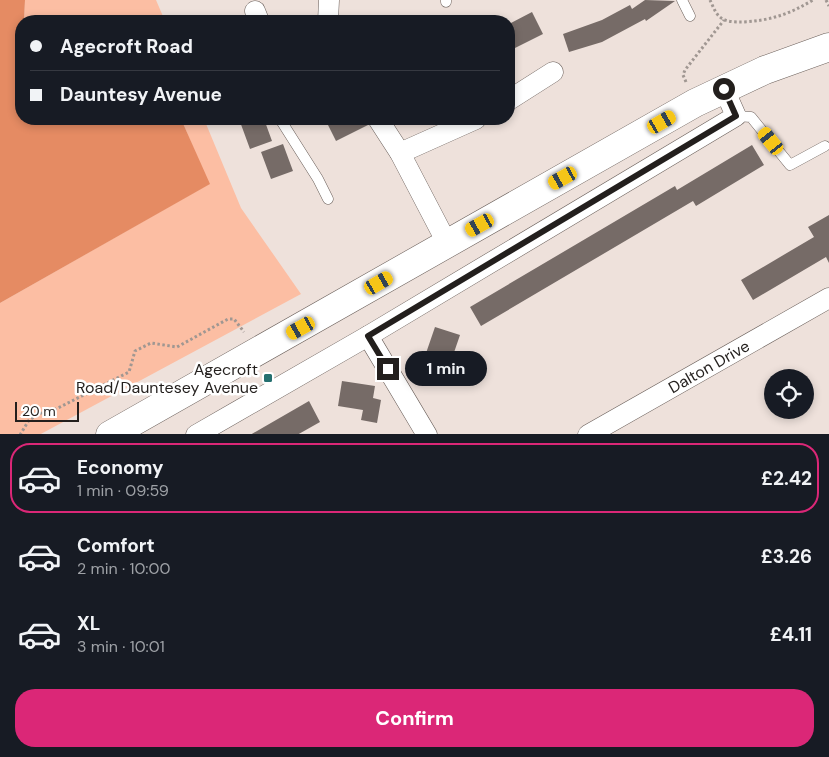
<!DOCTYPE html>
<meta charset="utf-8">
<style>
body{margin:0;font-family:"DM Sans",sans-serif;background:#242831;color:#f1f3f6;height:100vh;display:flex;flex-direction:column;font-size:19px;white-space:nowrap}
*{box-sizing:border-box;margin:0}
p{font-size:16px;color:#9ea1a6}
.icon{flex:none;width:28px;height:28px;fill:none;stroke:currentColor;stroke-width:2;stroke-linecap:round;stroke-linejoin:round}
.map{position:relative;height:434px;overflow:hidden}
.details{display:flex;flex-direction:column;background:#171b24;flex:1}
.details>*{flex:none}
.banner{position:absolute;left:15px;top:15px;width:500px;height:110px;border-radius:20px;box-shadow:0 2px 8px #0003;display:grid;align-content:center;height:110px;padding:0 15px;background:#171b24}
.buttons{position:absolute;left:764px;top:369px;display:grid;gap:10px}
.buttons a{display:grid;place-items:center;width:50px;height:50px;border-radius:50%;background:#171b24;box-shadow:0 2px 8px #0003;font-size:25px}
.scale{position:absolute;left:15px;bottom:12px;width:64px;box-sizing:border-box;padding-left:5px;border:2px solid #231f1d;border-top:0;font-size:14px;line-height:18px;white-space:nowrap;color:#231f1d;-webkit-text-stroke:4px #fff;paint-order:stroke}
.end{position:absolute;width:22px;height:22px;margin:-11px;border:6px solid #231f1d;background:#fff;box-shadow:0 0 0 2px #fff}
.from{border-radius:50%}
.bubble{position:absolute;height:35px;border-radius:18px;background:#171b24;box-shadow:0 2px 8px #0003;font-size:16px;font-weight:700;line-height:35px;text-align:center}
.car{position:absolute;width:15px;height:30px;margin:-15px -8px;border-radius:6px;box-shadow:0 0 4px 1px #0007;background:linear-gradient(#f5c518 24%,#345 0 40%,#f5c518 0 76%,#345 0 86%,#f5c518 0)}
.banner b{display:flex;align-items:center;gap:18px;height:48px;font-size:19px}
.banner b+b{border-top:1px solid #363941}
.banner i{width:12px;height:12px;background:#f1f3f6}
ul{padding:9px 0 0;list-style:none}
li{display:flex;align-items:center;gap:15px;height:70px;margin:0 10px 8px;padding:0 5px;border:2px solid transparent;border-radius:20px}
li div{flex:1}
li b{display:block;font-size:19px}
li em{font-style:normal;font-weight:700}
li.current{border-color:#db2777}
li>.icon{width:45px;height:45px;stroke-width:1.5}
.action{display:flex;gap:10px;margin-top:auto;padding:10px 15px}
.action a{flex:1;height:58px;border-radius:20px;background:#db2777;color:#fff;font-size:20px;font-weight:700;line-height:58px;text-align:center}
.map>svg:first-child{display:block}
.green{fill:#fcbea3}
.forest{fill:#e58b63}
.building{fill:#766b67}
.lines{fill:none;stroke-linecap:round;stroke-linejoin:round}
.service-casing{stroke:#695e59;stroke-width:11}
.minor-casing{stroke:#695e59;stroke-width:21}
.primary-casing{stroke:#695e59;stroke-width:29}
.path{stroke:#a09792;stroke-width:3;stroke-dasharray:2.5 2.5;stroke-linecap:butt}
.service{stroke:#fff;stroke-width:10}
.minor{stroke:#fff;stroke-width:20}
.primary{stroke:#fff;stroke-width:28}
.route{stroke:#231f1d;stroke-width:6}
.poi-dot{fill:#246f6f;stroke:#fff;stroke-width:2}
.labels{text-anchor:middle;stroke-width:5;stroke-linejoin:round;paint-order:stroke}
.street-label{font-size:16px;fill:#231f1d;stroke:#fff}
.poi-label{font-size:16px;fill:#231f1d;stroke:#fff;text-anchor:end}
</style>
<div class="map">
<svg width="829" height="435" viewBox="0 0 829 435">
<rect width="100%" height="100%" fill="#eee1db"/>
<!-- green -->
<path class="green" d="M25 0H156L165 21H24Z
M181 119H204L241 208 301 294 39 435 0 434V303L209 184Z"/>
<!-- forest -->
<path class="forest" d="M0 0H25L24 21H21V119H181L210 184 0 303Z"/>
<!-- building -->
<path class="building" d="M645 0 675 1 646 21 645 19 602 42 569 52 563 34 602 20 630 5 632 9Z
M532 12 543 34 509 51V24Z
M239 119H264L272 141 250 149Z
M325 119H366L368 125 336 141Z
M283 144 293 171 271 179 261 152Z
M752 145 764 165 696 206 693 201 481 326 470 307 675 186 677 190Z
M829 215V263L826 257 753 300 741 280 814 237 808 227Z
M435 327 460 335 449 367 424 359Z
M342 381 375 386 373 398 381 400 377 423 361 420 363 410 338 406Z
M309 401 320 422 297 435H250Z"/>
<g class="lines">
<!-- service casing -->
<g class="service-casing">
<path id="service" d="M446 0V2
M682 0 690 16
M736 116 751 117 790 165 825 146
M280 119 318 179 328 199"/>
</g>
<!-- minor casing -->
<g class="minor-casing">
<g id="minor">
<path d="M255 11 259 21"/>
<path d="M328 21 329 0"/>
<path d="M509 100 553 72"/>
<path d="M378 119 400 153 447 243"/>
<path d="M400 153 476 119"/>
<path d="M368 336 427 435"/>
<path d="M196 435 368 336 736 116 724 89"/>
<path id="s1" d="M588 435 829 298"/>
</g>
</g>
<!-- primary casing -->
<g class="primary-casing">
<path id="primary" d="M110 435 695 103 765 70 829 47"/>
</g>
<!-- path -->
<path class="path" d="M710 0C713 6 716 16 723 19 728 22 736 22 742 22 769 21 790 14 813 0
M826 0 829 6
M686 82 683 75 685 70 724 20
M20 435 29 420 43 412 56 409 129 372 135 351 151 343 177 347 228 319H234L244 332"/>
<!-- service -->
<use href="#service" class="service"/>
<!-- minor -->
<use href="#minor" class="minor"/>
<!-- primary -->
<use href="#primary" class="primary"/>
</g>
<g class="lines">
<!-- route -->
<path class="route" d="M388 369 368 336 736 116 724 89"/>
</g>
<!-- markers -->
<rect class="poi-dot" x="263" y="373" width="10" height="10" rx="2.5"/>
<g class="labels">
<!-- street labels -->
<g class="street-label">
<text dy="6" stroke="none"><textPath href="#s1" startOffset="139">Dalton Drive</textPath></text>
</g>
<!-- poi labels -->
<g class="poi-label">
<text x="258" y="375">Agecroft<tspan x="258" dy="18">Road/Dauntesey Avenue</tspan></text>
</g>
</g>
</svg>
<div class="buttons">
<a><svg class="icon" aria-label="locate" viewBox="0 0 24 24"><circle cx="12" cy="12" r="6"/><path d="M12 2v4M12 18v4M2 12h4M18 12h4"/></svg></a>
</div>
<div class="scale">20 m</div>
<i class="end from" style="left:724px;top:89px"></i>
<i class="end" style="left:388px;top:369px"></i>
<div class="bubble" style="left:405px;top:351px;width:82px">1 min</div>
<i class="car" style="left:662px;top:122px;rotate:60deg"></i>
<i class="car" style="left:771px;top:141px;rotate:321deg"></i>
<i class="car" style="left:563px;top:178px;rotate:241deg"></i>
<i class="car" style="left:480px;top:225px;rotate:241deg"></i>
<i class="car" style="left:379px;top:283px;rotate:60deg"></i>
<i class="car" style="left:301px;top:328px;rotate:241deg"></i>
<div class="banner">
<b><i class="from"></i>Agecroft Road</b>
<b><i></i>Dauntesy Avenue</b>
</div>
</div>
<section class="details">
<ul>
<li class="current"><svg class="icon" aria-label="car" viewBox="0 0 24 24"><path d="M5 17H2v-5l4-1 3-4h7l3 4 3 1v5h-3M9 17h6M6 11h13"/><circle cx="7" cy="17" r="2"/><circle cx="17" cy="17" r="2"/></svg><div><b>Economy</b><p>1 min · 09:59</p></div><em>£2.42</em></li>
<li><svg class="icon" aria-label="car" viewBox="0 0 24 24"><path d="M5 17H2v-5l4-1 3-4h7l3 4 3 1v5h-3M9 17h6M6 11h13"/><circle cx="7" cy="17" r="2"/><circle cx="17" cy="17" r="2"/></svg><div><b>Comfort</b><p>2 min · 10:00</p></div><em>£3.26</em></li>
<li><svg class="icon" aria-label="car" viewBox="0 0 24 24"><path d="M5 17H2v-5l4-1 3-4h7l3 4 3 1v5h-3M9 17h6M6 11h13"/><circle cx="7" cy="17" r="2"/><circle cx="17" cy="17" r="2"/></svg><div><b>XL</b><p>3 min · 10:01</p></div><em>£4.11</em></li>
</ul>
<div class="action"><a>Confirm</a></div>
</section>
